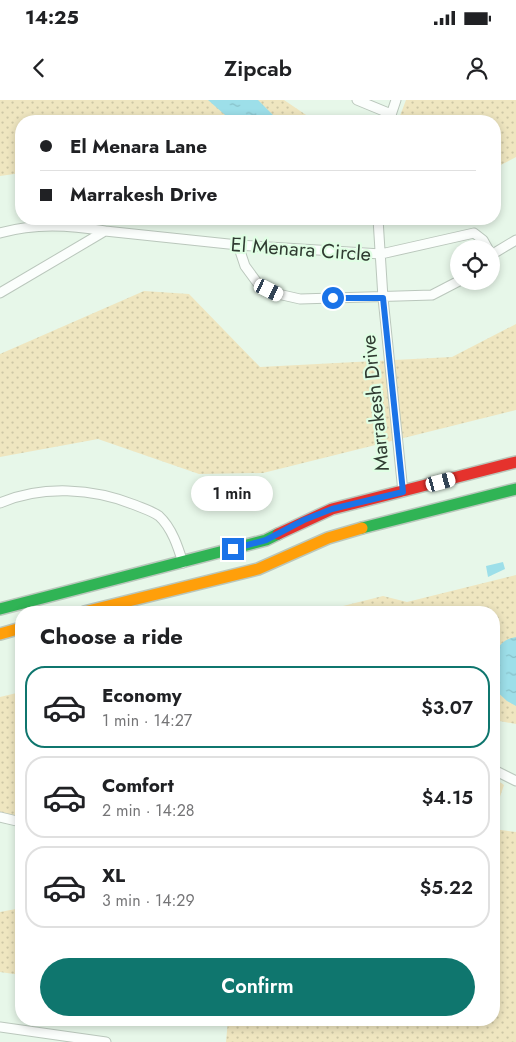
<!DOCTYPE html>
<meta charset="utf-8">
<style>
body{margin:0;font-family:Jost,sans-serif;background:#f2f2f2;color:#202124;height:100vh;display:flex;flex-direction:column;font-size:19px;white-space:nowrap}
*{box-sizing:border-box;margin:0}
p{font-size:16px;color:#757577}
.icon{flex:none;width:28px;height:28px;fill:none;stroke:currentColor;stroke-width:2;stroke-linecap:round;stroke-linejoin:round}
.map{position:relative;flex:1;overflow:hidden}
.drawer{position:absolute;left:15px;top:506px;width:485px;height:420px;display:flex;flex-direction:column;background:#fff;border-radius:20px;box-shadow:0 2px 8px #0003}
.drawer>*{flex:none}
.guide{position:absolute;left:15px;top:15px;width:486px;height:110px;border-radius:20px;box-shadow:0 2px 8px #0003;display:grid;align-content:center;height:110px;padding:0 25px;background:#fff}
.fabs{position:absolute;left:450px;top:140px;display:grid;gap:10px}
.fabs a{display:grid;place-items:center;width:50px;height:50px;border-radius:50%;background:#fff;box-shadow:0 2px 8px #0003;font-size:25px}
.end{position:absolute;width:22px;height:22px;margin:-11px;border:6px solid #1a73e8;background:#fff;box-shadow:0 0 0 2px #fff}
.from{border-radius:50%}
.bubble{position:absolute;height:35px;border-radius:18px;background:#fff;box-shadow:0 2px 8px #0003;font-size:16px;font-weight:600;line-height:35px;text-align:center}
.car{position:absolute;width:15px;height:30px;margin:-15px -8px;border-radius:6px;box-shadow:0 0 4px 1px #0007;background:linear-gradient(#fff 24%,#345 0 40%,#fff 0 76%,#345 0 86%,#fff 0)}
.guide b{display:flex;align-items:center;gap:18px;height:48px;font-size:19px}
.guide b+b{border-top:1px solid #e0e0e0}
.guide i{width:12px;height:12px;background:#202124}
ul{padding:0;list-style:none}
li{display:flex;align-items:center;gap:15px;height:82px;margin:0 10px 8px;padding:0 15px;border:2px solid #e0e0e0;border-radius:20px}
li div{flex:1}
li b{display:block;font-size:19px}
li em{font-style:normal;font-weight:600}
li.active{border-color:#0f766e}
li>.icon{width:45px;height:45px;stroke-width:1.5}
h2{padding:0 25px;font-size:22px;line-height:60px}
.action{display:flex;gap:10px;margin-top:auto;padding:10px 25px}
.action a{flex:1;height:58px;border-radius:30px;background:#0f766e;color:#fff;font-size:20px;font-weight:600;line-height:58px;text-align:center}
.status{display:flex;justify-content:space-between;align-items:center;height:35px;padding:0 25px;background:#fff;direction:ltr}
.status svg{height:14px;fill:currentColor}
header{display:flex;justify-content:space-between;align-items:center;height:65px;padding:0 25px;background:#fff;font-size:22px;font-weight:600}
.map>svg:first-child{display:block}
.grass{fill:url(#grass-dots)}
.water{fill:url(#water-ripples)}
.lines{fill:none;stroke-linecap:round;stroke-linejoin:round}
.street-casing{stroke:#bac7bc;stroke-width:11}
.fast-casing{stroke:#bac7bc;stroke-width:14}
.slow-casing{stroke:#bac7bc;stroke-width:14}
.jam-casing{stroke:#bac7bc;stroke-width:14}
.street{stroke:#fbfefc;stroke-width:9}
.fast{stroke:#30b455;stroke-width:11}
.slow{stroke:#ff9f0a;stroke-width:11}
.jam{stroke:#e5322d;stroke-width:11}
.route{stroke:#1a73e8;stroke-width:6}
.labels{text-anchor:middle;stroke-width:4.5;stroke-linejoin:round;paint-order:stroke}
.street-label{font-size:20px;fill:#2f3b31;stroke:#e0fee4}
</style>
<div class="status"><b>14:25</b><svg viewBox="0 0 49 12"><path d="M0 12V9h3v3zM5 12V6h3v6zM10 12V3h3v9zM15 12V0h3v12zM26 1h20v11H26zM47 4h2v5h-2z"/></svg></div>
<header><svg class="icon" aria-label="back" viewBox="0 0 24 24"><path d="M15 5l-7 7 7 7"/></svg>Zipcab<svg class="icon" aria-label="person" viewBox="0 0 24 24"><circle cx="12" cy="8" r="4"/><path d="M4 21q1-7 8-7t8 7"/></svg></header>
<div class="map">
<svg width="516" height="942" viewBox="0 0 516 942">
<defs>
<pattern id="grass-dots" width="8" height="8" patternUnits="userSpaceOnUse" patternTransform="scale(1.25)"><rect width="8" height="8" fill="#efe6c0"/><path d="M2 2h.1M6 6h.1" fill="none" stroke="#cdc6a5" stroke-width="1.8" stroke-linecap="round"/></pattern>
<pattern id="water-ripples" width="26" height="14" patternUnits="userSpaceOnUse" patternTransform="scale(1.25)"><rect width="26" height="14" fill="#9ddfe9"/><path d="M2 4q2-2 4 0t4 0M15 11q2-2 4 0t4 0" fill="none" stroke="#88c0c8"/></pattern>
</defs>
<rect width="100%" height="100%" fill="#e7f7e9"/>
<!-- grass -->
<path class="grass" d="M0 0H284L315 21H21V73L0 76Z
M406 0H516V57L495 68V21H398Z
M144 191 189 194 260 267 452 257 516 224V310L263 373 199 374 98 339 0 357V254Z
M516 475V624L494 620V512H319L383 496 407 502Z
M21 592V718L0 714V597Z
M494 678 504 685 494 714Z
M494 729 516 732V942H226L228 920H494Z
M21 808V875L0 872V812Z"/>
<!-- water -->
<path class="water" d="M208 0H258L279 21H232Z
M503 462 505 469 488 477 486 466Z
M516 537V606L507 601 494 589C494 569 489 541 516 537Z"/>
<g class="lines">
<!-- street casing -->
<g class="street-casing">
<path id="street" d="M357 0 391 14
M389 21 396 0
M378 119 383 198 403 392
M105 131 238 145 381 154 474 133 483 140 488 149
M0 133C35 123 69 125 105 131L0 193
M238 145 245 166 259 185 278 194 300 199 432 195 459 181
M491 155 516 140
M0 403C42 385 93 388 135 405 142 408 152 411 159 416 172 428 178 447 183 463
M494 670 516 681
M0 717 21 722
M0 927 106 942"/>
</g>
<!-- fast casing -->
<g class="fast-casing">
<path id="fast" d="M362 428 516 389
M0 509 266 440 278 434"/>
</g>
<!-- slow casing -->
<g class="slow-casing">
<path id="slow" d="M84 512 258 469 328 438 362 428
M0 534 21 528"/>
</g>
<!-- jam casing -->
<g class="jam-casing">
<path id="jam" d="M278 434 332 409 516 362"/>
</g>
<!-- street -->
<use href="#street" class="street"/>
<!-- fast -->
<use href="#fast" class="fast"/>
<!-- slow -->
<use href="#slow" class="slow"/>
<!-- jam -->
<use href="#jam" class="jam"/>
</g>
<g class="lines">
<!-- route -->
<path class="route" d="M233 449 266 440 304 420 332 409 403 392 383 198H333"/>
</g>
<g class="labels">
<!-- street labels -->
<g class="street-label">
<text transform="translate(301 149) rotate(4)" y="7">El Menara Circle</text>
<text transform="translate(375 303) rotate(-96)" y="7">Marrakesh Drive</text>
</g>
</g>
</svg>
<div class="fabs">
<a><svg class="icon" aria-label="locate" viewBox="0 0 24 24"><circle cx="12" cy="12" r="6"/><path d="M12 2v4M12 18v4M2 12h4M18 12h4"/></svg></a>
</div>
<i class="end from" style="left:333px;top:198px"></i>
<i class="end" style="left:233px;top:449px"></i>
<div class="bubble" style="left:191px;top:376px;width:82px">1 min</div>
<i class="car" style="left:269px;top:190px;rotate:116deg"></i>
<i class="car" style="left:441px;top:382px;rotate:75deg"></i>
<div class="guide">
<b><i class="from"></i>El Menara Lane</b>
<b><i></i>Marrakesh Drive</b>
</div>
<section class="drawer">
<h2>Choose a ride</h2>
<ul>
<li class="active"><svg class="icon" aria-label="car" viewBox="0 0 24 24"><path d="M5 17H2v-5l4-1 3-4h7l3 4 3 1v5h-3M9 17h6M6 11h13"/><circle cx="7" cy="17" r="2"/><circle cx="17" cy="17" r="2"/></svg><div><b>Economy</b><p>1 min · 14:27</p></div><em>$3.07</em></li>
<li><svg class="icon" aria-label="car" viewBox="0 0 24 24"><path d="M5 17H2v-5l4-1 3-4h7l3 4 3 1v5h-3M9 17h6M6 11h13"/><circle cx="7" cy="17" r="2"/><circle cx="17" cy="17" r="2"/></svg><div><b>Comfort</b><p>2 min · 14:28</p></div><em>$4.15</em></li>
<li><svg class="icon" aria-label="car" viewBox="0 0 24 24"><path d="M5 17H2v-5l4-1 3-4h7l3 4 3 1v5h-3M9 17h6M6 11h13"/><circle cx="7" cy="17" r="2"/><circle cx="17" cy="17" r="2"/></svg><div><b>XL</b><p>3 min · 14:29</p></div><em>$5.22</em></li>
</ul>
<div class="action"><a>Confirm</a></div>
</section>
</div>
